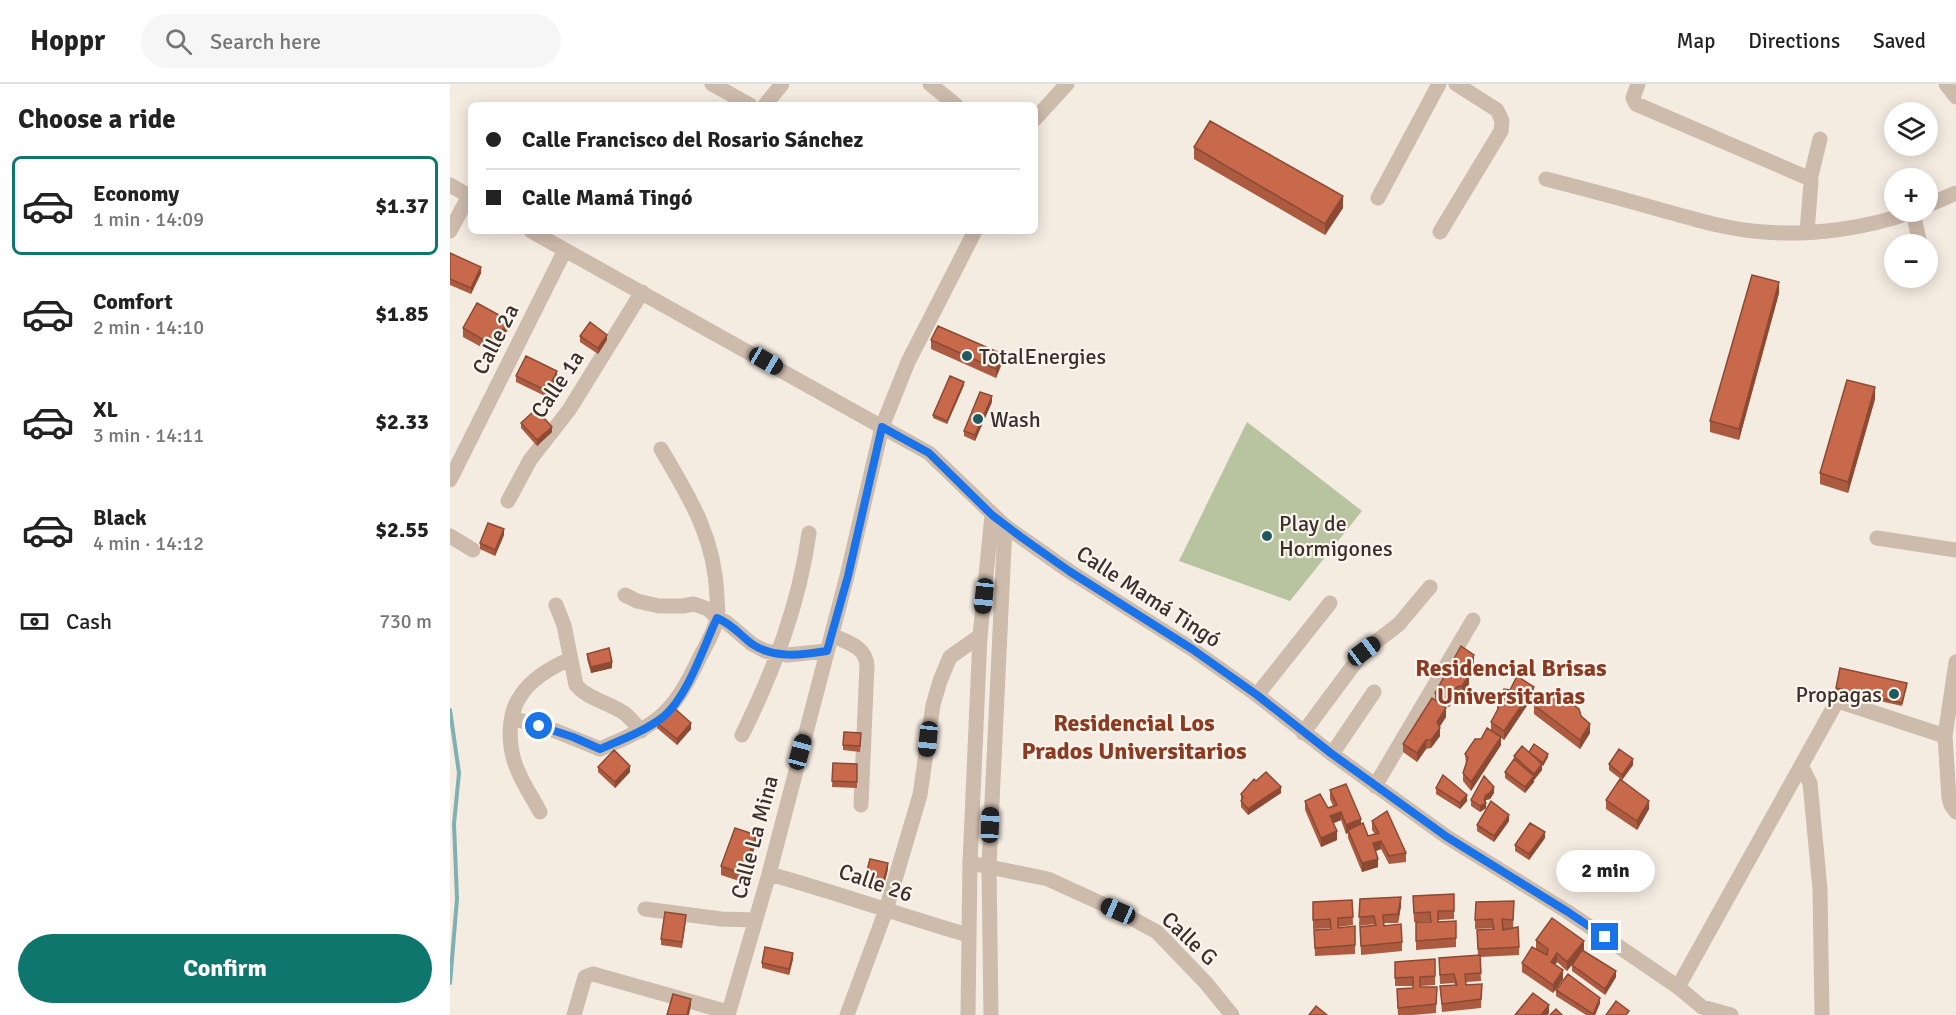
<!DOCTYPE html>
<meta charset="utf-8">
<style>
body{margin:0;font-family:Signika,sans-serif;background:#f6f6f6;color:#222;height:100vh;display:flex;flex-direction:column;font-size:22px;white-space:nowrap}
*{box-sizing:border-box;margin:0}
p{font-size:20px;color:#767676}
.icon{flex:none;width:33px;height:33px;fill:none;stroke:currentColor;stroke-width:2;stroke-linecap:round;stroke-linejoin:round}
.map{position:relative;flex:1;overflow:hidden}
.drawer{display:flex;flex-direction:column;background:#fff;width:450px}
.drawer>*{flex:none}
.top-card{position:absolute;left:18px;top:18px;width:570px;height:132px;border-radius:9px;box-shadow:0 3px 15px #0003;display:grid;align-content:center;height:132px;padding:0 18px;background:#fff}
.fabs{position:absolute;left:1434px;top:18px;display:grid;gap:12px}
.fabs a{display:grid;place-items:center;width:54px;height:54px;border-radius:50%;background:#fff;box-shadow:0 3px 15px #0003;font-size:30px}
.end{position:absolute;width:27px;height:27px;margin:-14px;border:8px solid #1a73e8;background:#fff;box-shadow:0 0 0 3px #fff}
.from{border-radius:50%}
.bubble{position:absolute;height:42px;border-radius:21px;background:#fff;box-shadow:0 3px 15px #0003;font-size:20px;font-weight:700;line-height:42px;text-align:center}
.car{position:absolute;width:18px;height:36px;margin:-18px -9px;border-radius:8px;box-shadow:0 0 4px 2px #0007;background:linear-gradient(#222 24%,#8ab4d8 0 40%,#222 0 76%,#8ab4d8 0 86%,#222 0)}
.top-card b{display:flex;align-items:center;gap:21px;height:57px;font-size:22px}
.top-card b+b{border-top:2px solid #e0e0e0}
.top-card i{width:15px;height:15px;background:#222}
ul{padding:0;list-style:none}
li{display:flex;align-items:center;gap:18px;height:99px;margin:0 12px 9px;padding:0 6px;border:3px solid transparent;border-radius:9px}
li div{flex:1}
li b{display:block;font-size:22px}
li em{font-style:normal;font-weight:700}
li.on{border-color:#0f766e}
li>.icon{width:54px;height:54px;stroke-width:1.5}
h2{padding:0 18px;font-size:27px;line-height:72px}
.pay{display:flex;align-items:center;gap:15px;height:66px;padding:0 18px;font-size:22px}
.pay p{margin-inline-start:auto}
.button{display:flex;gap:12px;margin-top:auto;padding:12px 18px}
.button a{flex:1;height:69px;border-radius:36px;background:#0f766e;color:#fff;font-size:24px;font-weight:700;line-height:69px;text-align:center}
header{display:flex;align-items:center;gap:36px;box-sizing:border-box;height:84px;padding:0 30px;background:#fff;border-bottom:2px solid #e0e0e0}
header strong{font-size:28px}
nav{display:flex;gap:33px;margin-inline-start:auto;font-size:21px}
.search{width:420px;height:54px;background:#f6f6f6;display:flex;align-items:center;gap:15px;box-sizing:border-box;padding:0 21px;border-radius:33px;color:#767676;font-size:22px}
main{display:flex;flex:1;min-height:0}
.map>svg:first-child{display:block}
.green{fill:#b8c4a0}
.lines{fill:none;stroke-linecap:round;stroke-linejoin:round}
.stream{stroke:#7fb0b2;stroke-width:4}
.minor{stroke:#cdbbac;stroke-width:15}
.tertiary{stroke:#cdbbac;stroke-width:15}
.wall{fill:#ac5a40}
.shaded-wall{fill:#8c4a34}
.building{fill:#c8694b;stroke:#8c4a34;stroke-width:1.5}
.route{stroke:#1a73e8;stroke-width:8}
.poi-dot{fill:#1f5a5e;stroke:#fbf5ee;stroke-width:2}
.labels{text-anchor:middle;stroke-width:4.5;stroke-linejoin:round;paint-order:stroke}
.street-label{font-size:22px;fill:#3b302b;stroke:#fbf5ee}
.poi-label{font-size:22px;fill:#3b302b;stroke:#fbf5ee;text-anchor:start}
.neighbourhood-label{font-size:24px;font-weight:bold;fill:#8c3b22;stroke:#fbf5ee}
</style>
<header>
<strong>Hoppr</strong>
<div class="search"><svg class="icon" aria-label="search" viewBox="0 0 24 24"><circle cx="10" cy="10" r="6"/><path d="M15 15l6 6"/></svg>Search here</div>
<nav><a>Map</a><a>Directions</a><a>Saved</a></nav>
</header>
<main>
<section class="drawer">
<h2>Choose a ride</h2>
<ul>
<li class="on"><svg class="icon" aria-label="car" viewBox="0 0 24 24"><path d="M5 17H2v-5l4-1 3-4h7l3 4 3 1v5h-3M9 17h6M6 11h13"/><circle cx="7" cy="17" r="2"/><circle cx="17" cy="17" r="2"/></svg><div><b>Economy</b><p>1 min · 14:09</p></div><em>$1.37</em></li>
<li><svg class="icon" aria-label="car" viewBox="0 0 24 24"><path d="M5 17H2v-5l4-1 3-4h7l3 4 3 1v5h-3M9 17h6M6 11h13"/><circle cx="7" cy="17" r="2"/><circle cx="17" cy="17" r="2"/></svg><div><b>Comfort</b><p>2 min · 14:10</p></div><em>$1.85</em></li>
<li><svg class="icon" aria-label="car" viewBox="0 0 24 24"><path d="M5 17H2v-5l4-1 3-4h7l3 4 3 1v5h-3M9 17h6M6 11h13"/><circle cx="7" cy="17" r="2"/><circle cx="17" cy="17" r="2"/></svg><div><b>XL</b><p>3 min · 14:11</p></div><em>$2.33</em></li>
<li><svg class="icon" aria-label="car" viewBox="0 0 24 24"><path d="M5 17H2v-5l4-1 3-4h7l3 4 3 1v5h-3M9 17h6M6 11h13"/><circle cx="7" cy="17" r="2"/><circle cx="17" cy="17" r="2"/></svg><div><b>Black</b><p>4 min · 14:12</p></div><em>$2.55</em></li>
</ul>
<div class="pay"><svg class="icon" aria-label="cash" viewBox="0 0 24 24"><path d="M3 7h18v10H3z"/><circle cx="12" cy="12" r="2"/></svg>Cash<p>730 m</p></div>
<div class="button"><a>Confirm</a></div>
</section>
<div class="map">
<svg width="1506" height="931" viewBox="0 0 1506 931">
<rect width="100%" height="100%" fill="#f4ebe1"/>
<!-- green -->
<path class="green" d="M797 338 912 427 840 517 729 477Z"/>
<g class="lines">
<!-- stream -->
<path class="stream" d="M0 626 9 689 4 740 7 815 0 899"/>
<!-- minor -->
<path class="minor" d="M262 0 300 21
M1188 0 1183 14 1186 20 1358 94 1361 98 1357 148
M1496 0 1506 13
M315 21 332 0
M585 35 617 0
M1096 95C1135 105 1173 115 1211 126 1245 135 1279 146 1314 148 1363 152 1417 144 1462 128
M1360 96 1370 55
M0 101 21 113
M928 114 989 0
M1478 121 1506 109
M1463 128 1470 160
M0 147 19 112
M81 147 432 343 397 492 319 790 278 931
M990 148 1051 47 1052 37 1047 26 1006 0
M0 396 115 166
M58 417 80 376 119 326 192 208
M555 442 619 487 742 565 807 611 882 670 997 753 1118 828 1228 903 1252 923 1281 931
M0 452 23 466
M1427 454 1506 466
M175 511 187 517 209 522H233L244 520 258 525 267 534 276 538 302 560 315 567 337 571 377 567
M106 521 114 541 126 601C137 614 154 617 169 626 178 630 184 639 191 647
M382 551C398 559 415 562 417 581L411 721
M1506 578 1495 652 1499 714 1501 721 1506 728
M807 611 880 519
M62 634 106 647 150 665C206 641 221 633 248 577 254 564 264 549 267 535 269 529 267 519 267 512 265 454 240 414 211 365
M853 649 914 567 949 540 980 503
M292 651C324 586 349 521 359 449
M882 670 924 608
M1352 683 1360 699 1370 805 1372 931
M925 702 1023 536
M90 728C83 714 74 702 68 687 58 665 56 632 71 611 82 594 102 583 120 575
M520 779 598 795 668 827 707 848 756 899 782 931
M319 790C386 808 451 832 518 851
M195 825 271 835 304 836
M1228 903 1386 619 1391 618 1495 652
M124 931 135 893 143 890 278 928
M397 931 436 826 470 711 483 621 490 597 500 573 530 552"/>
<!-- tertiary -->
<path class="tertiary" d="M480 0 506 21
M525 147 458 278 432 343 479 369 555 442 539 782 541 931
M518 931 520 779 530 552 542 431"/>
</g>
<!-- wall -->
<path class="wall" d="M744 63 893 124 875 151 744 75Z
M0 169 31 189 21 210 0 201Z
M1329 209 1289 356 1260 348V337Z
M13 244 58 245 44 270 13 253Z
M130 252 157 256 148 270 130 258Z
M481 256 552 279 546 294 481 265Z
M66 292 107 293 97 313 66 298Z
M514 301 497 340 483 334V331Z
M1425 315 1398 409 1370 400V389Z
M542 318 525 357 514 352V347Z
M71 339 102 348 87 362 71 344Z
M54 451 45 472 30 465V459Z
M137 570 162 584 141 589 137 575Z
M1024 580 1019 590V600L1012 611H1007L999 623 988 619 996 633 989 643 990 652 981 664 976 665 967 678 953 668V660L985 616V609Z
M1457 602 1452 622 1386 607V604Z
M1084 611 1054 656 1051 654V661L1021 707 1013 697V689L1016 680 1015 670 1041 646V638L1047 626V616Z
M1110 617 1131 632 1140 649 1130 665 1084 630V621Z
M207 639 241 645 227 661 207 644Z
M411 655 410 668 393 666V661Z
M1079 668 1098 673 1093 682 1092 681V686L1084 696V695V698L1075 709 1055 694V688L1064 676V672Z
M383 679 407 680V704L382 703Z
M1159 680 1183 681 1172 696 1159 686Z
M148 683 180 688 165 704 148 688Z
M806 697 831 709 798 731 791 723V710Z
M986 704 1017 717 1010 725 986 710Z
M880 706 911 740 918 752 925 750 922 746V737L956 769V778L939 780 931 765 925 767 928 783 912 788 898 754V749L896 750 891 736 883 739 887 756 871 763 855 726V717L878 724 883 722 880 715Z
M1044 709 1040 715 1036 716 1035 718 1036 724 1030 728 1021 722V716Z
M1156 716 1199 725 1187 746 1156 725Z
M1059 737 1044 758 1027 747V741Z
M1095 754 1079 776 1065 767V761Z
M306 760 292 798 271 791V782Z
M438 785 432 809 414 804V798Z
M1004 810V835L988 836V838L1006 837V863L966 866V838H980V837L964 838 963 812Z
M910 815 951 822 948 839H934V842L952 858V867L911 871 910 843 924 841V840L909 842Z
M902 816 903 841 888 843V844L905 842V870L865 872 864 846 880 845V844L863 845V818Z
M1064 825 1063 844 1069 863V871L1030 873 1031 897 1016 898V901L1032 900 1031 924 992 928 990 902 1005 901 1004 899 990 900 989 874 1028 871 1027 846 1042 845V844L1025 845V836Z
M236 837 232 864 211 861V855Z
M1086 856 1134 865 1133 867 1166 893 1155 911 1122 887V881L1126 875 1117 887 1107 878 1105 881 1113 895 1103 909 1072 888V879L1086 865Z
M343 875 339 891 312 884V879Z
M985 875V901L970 902V903H987L986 929 963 931H948L947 905 963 904V902H945V878Z
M1106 906 1150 919 1145 931H1136L1106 912Z"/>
<!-- shaded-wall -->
<path class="shaded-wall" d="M893 112V124L875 151V140Z
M31 183V189L21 210V204Z
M1329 198V209L1289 356V345Z
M58 236V245L44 270V262Z
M157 251V256L148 270V264Z
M552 270V279L546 294V285Z
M107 287V293L97 313V307Z
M514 298V301L497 340V337Z
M1425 303V315L1398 409V398Z
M542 312V318L525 357V351Z
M102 343V348L87 362V356Z
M54 445V451L45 472V466Z
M1024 571V580L1017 594V585Z
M162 578V584L141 589V583Z
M1019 591V600L1012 611V602Z
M1007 603V611L999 623V614Z
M1084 603V611L1054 656V647Z
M996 624V633L987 647V638Z
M241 639V645L227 661V655Z
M1140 640V649L1130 665V656Z
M990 644V652L981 664V656Z
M1051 653V661L1021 707V698Z
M976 656V665L967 678V669Z
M1098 670V673L1093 682V679Z
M1183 675V681L1172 696V691Z
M1092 680V686L1084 696V690Z
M180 682V688L165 704V698Z
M1084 692V698L1075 709V703Z
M831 703V709L798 731V725Z
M1044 703V709L1040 715 1036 716 1034 720 1036 719V724L1030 728V722L1036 711Z
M1017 711V717L1010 725V719Z
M1199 717V725L1187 746V737Z
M891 728V736L880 741V732Z
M1059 731V737L1044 758V752Z
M911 735V744L898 746V749L896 750V741Z
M887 747V756L871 763V754Z
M1095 748V754L1079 776V770Z
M306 751V760L292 798V790Z
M931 757V765L923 768V759Z
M928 775V783L912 788V779Z
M438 779V785L432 809V803Z
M951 813V822L948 839V830Z
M1134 857V865L1117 887V878Z
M343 869V875L339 891V885Z
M1107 869V878L1101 887V878Z
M1113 886V895L1103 909V901Z
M1166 887V893L1155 911V905Z
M1150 914V919L1145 931H1143Z
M241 915V921L239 931H237Z
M1099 921V929L1098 931H1091Z"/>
<!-- building -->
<path class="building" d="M760 37 893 112 875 140 744 63Z
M0 169 31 183 21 204 0 195Z
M1302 191 1329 198 1289 345 1260 337Z
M27 219 58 236 44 262 13 244Z
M140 238 157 251 148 264 130 252Z
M488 242 552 270 546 285 481 256Z
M76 272 107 287 97 307 66 292Z
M500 292 514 298 497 337 483 331Z
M1397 296 1425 303 1398 398 1370 389Z
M530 308 542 312 525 351 514 347Z
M86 325 102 343 87 356 71 339Z
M38 439 54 445 45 466 30 459Z
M1011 562 1024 571 1017 585 1019 591 1012 602 1007 603 999 614 985 609Z
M159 564 162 578 141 583 137 570Z
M1390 584 1457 599 1452 619 1386 604Z
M1067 592 1084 603 1054 647 1041 638 1049 623 1047 616 1054 605 1060 606Z
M1094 608 1110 617H1118L1129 625 1131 632 1140 640 1130 656 1084 621Z
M982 614 996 624 987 638 990 644 981 656H976L967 669 953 660Z
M222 622 241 639 227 655 207 639Z
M1037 644 1051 653 1021 698 1013 689 1018 674 1015 670 1025 655H1031Z
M394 648 411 649 410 662 393 661Z
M1084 660 1098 670 1093 679 1079 668Z
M1072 662 1092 680 1084 690 1064 672Z
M1169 665 1183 675 1172 691 1159 680Z
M164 666 180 682 165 698 148 683Z
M1064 675 1084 692 1075 703 1055 688Z
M383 679 407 680V698L382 697Z
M816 688 831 703 798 725 791 717 793 713 791 710 804 695 806 697Z
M993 691 1017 711 1010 719 986 704Z
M1034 692 1044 703 1040 709 1036 711 1034 716 1036 719 1030 722 1021 716Z
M1170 695 1199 717 1187 737 1156 716Z
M896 700 911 735 896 741 891 728 880 732 887 747 871 754 855 717 870 710 878 724 887 721 880 706Z
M1041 717 1059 731 1044 752 1027 741Z
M937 727 956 769 939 772 931 757 923 759 928 775 912 779 898 746 913 739 918 752 929 749 922 737Z
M1080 739 1095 748 1079 770 1065 761Z
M285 744 306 751 292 790 271 782Z
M420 775 438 779 432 803 414 798Z
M1004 810V827H988V838L1006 837V854L966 857V838H981L980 828 964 829 963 812Z
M951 813 948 830 933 831 934 842 951 840 952 858 911 862 910 843 926 841 924 832 909 833 910 815Z
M902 816 903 833 888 834V844L905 842V861L865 864 864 846 881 845 880 835 863 836V818Z
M1064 817 1063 836 1052 835 1053 846 1068 843 1069 863 1028 865 1027 846 1044 845 1042 835 1025 836 1026 818Z
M215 828 236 831 232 858 211 855Z
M1102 834 1134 857 1117 878 1107 869 1101 878 1113 886 1103 901 1072 879 1082 863 1097 871 1098 865 1086 856Z
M315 863 343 869 339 885 312 879Z
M1132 866 1166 887 1155 905 1122 881Z
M1030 871 1031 889 1015 890 1016 901 1032 900 1031 915 992 920 990 902 1007 901 1004 890 990 891 989 874Z
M985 875V892L970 893V903H987L986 920 948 924 947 905 963 904V893L945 894V878Z
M1118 890 1150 914 1143 930 1106 906Z
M1083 909 1099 921 1091 931H1065Z
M223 910 241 915 237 931H217Z
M1166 917 1179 927 1176 931H1156Z
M866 922 877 931H859Z
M1106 925 1112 931H1100Z"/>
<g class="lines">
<!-- route -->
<path class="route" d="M89 642 123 653 150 665C171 656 195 647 213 633 238 612 253 564 267 534 282 540 290 551 302 560 324 575 352 571 377 567L398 492 432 343 479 369 542 431 571 453 619 487 742 565 807 611 882 670 997 753 1118 828 1155 853"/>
</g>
<!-- markers -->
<g class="poi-dot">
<circle cx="517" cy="272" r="6"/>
<circle cx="528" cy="335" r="6"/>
<circle cx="817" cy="452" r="6"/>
<circle cx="1444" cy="610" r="6"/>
</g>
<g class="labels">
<!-- street labels -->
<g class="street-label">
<text transform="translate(45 255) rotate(-63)" y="8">Calle 2a</text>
<text transform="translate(107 300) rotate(-56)" y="8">Calle 1a</text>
<text transform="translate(699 512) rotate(33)" y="8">Calle Mamá Tingó</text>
<text transform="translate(304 753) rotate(-75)" y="8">Calle La Mina</text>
<text transform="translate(426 798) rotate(19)" y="8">Calle 26</text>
<text transform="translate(740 854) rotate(43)" y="8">Calle G</text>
</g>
<!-- poi labels -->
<g class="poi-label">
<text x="529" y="280">TotalEnergies</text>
<text x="540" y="343">Wash</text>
<text x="829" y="447">Play de<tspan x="829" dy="25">Hormigones</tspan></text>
<text x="1432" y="618" text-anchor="end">Propagas</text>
</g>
<!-- neighbourhood labels -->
<g class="neighbourhood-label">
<text x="1061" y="592">Residencial Brisas<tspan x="1061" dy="28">Universitarias</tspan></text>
<text x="684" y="647">Residencial Los<tspan x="684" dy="28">Prados Universitarios</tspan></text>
</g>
</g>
</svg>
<div class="fabs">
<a><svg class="icon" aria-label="layers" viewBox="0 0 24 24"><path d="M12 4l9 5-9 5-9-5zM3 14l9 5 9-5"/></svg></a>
<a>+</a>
<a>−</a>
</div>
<i class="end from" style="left:89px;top:642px"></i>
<i class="end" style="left:1155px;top:853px"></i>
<div class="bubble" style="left:1106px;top:766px;width:99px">2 min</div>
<i class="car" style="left:316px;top:277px;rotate:120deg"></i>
<i class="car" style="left:534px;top:512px;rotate:186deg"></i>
<i class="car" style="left:914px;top:567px;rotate:53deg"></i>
<i class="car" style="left:478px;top:655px;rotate:186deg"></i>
<i class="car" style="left:350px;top:668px;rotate:15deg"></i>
<i class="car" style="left:540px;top:741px;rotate:2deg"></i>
<i class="car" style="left:668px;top:827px;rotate:294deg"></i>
<div class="top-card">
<b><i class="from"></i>Calle Francisco del Rosario Sánchez</b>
<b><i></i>Calle Mamá Tingó</b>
</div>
</div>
</main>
